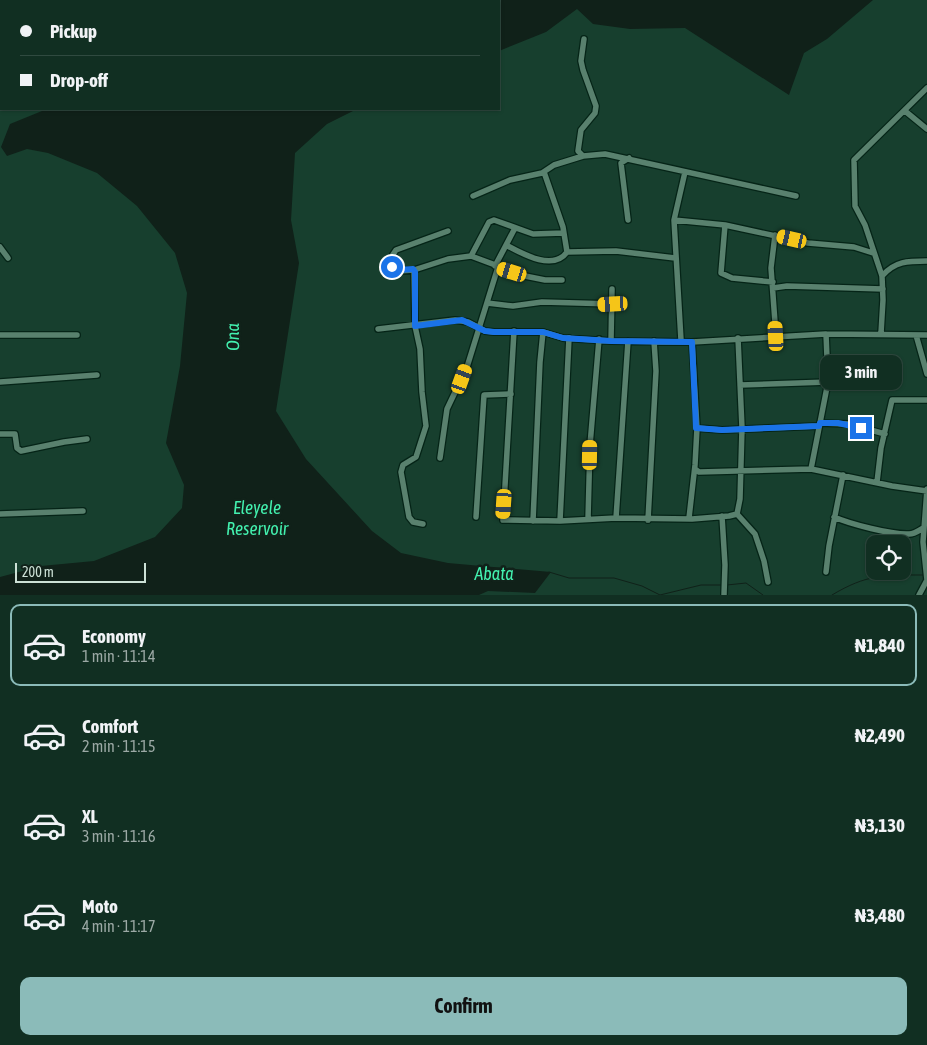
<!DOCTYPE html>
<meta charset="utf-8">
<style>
body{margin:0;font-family:"Asap Condensed",sans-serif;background:#1a372a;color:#f1f3f6;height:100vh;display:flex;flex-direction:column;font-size:19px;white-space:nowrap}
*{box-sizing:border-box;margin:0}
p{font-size:16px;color:#9ca9a5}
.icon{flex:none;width:28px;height:28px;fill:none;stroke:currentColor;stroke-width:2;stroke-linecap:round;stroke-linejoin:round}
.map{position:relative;height:595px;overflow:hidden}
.side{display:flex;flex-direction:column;background:#112f22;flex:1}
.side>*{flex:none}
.banner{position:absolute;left:0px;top:0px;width:500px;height:110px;box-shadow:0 1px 4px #0004,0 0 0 1px #304a40;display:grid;align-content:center;height:110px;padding:0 20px;background:#112f22}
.controls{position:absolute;left:866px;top:535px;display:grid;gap:10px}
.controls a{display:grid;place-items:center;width:45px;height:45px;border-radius:10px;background:#112f22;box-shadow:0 1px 4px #0004,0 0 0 1px #304a40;font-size:25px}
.scale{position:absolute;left:15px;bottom:12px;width:131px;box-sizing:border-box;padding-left:5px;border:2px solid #cce1d6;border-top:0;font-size:14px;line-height:18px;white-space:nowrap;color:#cce1d6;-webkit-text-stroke:4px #11221a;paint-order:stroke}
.end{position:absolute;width:22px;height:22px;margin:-11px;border:6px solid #1a73e8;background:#fff;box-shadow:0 0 0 2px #fff}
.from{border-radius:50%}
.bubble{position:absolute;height:35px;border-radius:10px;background:#112f22;box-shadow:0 1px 4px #0004,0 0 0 1px #304a40;font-size:16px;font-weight:700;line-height:35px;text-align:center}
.car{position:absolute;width:15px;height:30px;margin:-15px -8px;border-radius:6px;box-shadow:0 0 4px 1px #0007;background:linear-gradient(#f5c518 24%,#345 0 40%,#f5c518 0 76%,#345 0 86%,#f5c518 0)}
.banner b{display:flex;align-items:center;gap:18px;height:48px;font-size:19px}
.banner b+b{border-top:1px solid #304a40}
.banner i{width:12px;height:12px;background:#f1f3f6}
ul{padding:9px 0 0;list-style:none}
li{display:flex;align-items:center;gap:15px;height:82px;margin:0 10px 8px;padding:0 10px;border:2px solid transparent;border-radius:10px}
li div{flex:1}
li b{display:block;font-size:19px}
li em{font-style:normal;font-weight:700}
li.selected{border-color:#8bbbb9}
li>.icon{width:45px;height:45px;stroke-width:1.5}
.button{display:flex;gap:10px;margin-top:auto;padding:10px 20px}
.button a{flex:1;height:58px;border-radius:10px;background:#8bbbb9;color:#111;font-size:20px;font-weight:700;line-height:58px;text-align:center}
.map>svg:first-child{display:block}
.water{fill:#102119}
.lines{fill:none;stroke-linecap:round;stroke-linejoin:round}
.stream{stroke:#102119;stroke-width:1}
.minor-casing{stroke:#052417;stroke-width:8}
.minor{stroke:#59816e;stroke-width:5.5}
.route{stroke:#1a73e8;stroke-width:6}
.labels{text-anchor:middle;stroke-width:5;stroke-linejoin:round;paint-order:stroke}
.water-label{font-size:18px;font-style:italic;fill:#43f1af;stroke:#11221a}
</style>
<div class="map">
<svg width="927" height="595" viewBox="0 0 927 595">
<rect width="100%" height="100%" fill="#173f2e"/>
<!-- water -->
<path class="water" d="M150 0H873L827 39 804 53 789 95 685 28 630 29 593 24 577 9 546 32 499 51V1Z
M43 109H357L327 124 295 153 291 220 299 263 276 411 306 459 372 531 401 553 448 563 551 572 535 593 488 591 479 595H0V577L41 566 94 561 155 537 182 508 184 485 166 443 180 366 187 293 175 253 137 206 97 173 48 153 27 149 7 156 1 147 10 124 42 111Z"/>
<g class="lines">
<!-- stream -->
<path class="stream" d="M549 572 569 578H614L642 586 660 595 701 585H723
M727 585 746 583 763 595
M832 595C867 574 884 575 924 575"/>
<!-- minor casing -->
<g class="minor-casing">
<path id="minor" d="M905 111 927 129
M583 156 578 151 581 130 595 113 596 106 583 70 581 61 584 39
M544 172 563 227 567 252
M473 196 510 180 542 173 554 165 583 156 605 154 796 196
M628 220 621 163 629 158
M674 220 725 225 808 243 854 247 873 253
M725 225 721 273 732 278 773 282
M448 231 396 250 392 256V267L398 271 414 270 448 259 471 256 525 276 545 280H562
M775 235 771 268 776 336
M506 245C521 253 553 272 567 252
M0 247 8 258
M567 252 616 251 675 258
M471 256 489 222 494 220 533 234 564 233
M495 266 515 228
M414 270 415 326 420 349 422 392 426 426 416 457 403 465 401 472 409 517 413 522 423 524
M882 276C895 261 908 261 927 261
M773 288 787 286 883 289
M487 303 513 306 542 302 613 304
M378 329 455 320 468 322 485 331 494 332H543L563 338 611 341 692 342 826 334 927 335
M514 331 503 520 560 521 616 518 692 519 729 516 737 514
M881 333 883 300 882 276 865 225 855 206 854 160 927 88
M0 335H77
M916 335 927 374
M738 338 742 428 740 499 737 514 755 534 764 561 768 582
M681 340 674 220 685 172
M611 341 612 289
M0 382 97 375
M740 385 828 382
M820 423 849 424 885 434
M697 428 722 430 819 426
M0 434H15L17 448 21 451 64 442 87 439
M440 458 447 409 467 367 498 267
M695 469 699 472 811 469 892 486 927 491
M811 469 828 382 826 334
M877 482 881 448 892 400H927
M0 514 83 511
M722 516 725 565 724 595
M476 517 484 395 511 394
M834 517C850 524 892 535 909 534 915 534 918 531 923 528
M616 518 628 341
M689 518 695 465 697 428 692 342
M588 519 590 445 599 339
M648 520 656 371 654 341
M533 521 540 362 543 332
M560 521 569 338
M826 572 829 546 843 475
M919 595 927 580 923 542 927 489"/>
</g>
<!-- minor -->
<use href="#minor" class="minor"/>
</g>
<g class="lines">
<!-- route -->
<path class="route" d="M392 267 398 270 413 269 415 272V326L462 320 485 331 494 332H543L563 338 611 341 692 342 696 428 722 430 819 426 820 423H838L861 428"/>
</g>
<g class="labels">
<!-- water labels -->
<g class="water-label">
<text transform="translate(233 337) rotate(-91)" y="6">Ona</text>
<text x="257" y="514">Eleyele<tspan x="257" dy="21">Reservoir</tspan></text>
<text x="494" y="580">Abata</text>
</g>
</g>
</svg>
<div class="controls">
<a><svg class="icon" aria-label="locate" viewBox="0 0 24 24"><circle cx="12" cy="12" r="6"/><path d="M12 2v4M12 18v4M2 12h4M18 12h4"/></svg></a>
</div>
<div class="scale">200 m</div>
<i class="end from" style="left:392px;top:267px"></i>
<i class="end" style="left:861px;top:428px"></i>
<div class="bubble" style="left:820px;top:355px;width:82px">3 min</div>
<i class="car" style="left:792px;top:239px;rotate:283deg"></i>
<i class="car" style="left:512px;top:272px;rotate:287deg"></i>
<i class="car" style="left:613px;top:304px;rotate:267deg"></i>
<i class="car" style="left:776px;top:336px;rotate:357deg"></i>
<i class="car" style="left:462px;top:379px;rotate:20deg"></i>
<i class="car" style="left:590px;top:455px;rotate:1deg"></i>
<i class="car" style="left:504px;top:504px;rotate:184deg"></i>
<div class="banner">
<b><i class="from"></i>Pickup</b>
<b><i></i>Drop-off</b>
</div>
</div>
<section class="side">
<ul>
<li class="selected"><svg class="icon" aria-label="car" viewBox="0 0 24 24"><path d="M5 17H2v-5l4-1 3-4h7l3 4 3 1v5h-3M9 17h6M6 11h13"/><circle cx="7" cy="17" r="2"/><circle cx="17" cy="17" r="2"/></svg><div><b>Economy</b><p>1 min · 11:14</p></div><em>₦1,840</em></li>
<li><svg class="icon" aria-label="car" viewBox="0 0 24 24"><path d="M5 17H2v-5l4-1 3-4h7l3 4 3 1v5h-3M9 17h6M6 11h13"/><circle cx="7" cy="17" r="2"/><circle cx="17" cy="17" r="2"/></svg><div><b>Comfort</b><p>2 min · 11:15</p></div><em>₦2,490</em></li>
<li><svg class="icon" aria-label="car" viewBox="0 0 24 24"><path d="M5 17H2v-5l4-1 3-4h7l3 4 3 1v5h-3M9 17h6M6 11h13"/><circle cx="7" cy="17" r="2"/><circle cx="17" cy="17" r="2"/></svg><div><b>XL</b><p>3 min · 11:16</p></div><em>₦3,130</em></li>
<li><svg class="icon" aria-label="car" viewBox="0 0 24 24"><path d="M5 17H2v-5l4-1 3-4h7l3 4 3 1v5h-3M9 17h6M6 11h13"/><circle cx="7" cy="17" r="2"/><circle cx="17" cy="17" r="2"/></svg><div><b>Moto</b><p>4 min · 11:17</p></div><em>₦3,480</em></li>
</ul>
<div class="button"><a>Confirm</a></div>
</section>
